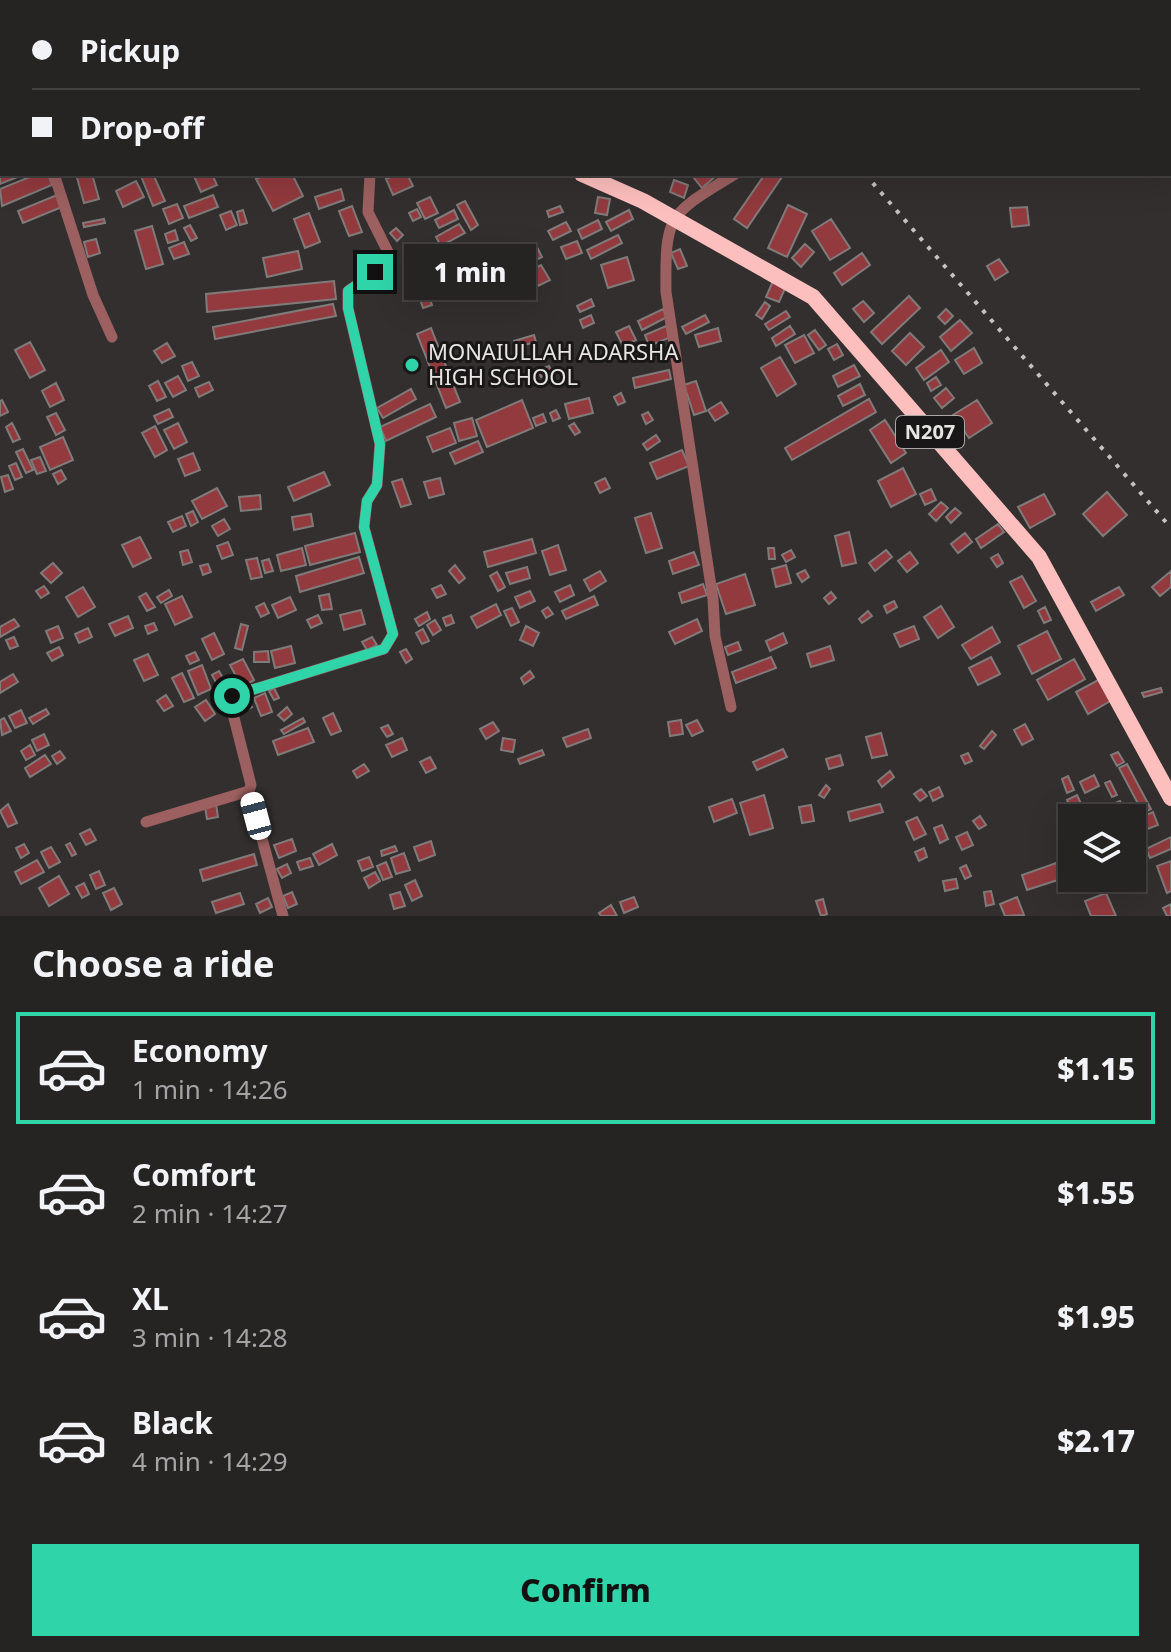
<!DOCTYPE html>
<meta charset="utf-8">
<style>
body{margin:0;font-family:"Noto Sans",sans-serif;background:#2e2b2b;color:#f1f3f6;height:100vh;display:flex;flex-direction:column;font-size:30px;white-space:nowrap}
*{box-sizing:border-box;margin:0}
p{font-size:26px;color:#a4a4a6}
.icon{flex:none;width:44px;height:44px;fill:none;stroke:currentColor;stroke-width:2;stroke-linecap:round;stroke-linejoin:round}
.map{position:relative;height:916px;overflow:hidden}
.details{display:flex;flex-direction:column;background:#262323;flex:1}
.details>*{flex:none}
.guide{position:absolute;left:0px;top:0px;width:1172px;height:176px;box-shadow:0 8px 32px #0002,0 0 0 2px #424041;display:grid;align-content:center;height:176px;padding:0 32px;background:#262323}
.fabs{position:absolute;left:1058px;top:804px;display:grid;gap:16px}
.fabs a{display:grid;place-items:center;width:88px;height:88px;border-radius:0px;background:#262323;box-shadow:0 8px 32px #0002,0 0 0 2px #424041;font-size:40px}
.end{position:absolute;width:36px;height:36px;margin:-18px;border:10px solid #30d4a9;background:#111;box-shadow:0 0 0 4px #111}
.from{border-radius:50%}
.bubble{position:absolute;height:56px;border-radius:0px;background:#262323;box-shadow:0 8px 32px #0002,0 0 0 2px #424041;font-size:26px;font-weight:800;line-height:56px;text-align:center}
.car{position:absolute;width:24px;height:48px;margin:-24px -12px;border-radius:10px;box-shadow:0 0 6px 2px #0007;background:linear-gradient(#fff 24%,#345 0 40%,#fff 0 76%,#345 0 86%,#fff 0)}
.guide b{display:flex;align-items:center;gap:28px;height:76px;font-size:30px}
.guide b+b{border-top:2px solid #424041}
.guide i{width:20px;height:20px;background:#f1f3f6}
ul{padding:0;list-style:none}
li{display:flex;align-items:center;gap:24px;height:112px;margin:0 16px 12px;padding:0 16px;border:4px solid transparent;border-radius:0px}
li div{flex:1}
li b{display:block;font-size:30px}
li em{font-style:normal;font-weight:800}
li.active{border-color:#30d4a9}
li>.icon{width:72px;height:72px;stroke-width:1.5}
h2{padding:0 32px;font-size:36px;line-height:96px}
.action{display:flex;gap:16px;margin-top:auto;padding:16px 32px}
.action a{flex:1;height:92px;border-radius:0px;background:#30d4a9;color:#111;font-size:32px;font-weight:800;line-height:92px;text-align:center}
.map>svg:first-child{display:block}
.building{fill:#923a3e;stroke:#807b7a;stroke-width:2}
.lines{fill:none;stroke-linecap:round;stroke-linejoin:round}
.minor{stroke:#9d6060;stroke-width:11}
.highway{stroke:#fdbfbd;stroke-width:16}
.rail{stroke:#c5c2c2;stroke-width:4;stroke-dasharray:4 8;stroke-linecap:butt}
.route{stroke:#30d4a9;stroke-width:10}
.poi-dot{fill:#30d4a9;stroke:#191717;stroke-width:3}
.labels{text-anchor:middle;stroke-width:6;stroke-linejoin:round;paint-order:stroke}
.shield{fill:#191717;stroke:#a9a6a6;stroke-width:2}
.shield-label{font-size:20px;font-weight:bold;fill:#e7e4e4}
.poi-label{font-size:22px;fill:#e7e4e4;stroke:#191717;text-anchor:start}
</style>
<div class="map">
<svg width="1171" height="916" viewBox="0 0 1171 916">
<rect width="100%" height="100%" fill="#332f2f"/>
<!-- building -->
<path class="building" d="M0 172 2 174H25L0 184Z
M37 174H48L52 185 2 206 0 189Z
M76 174H92L99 199 84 203Z
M153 174 165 201 153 206 141 176Z
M193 174H212L217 185 201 192Z
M266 174H292L303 196 273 211 256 179Z
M397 174H407L413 186 393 195 386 179Z
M699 174H718L702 188 694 178Z
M765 174H784L747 228 734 219Z
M674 180 688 185 684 198 670 192Z
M136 181 144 197 123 207 116 191Z
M341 189 344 200 319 209 315 197Z
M57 195 62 207 23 223 18 211Z
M213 195 218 207 189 218 184 206Z
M430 197 438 213 425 219 417 203Z
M598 197 610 199 607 215 595 213Z
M465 201 478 225 471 230 457 205Z
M177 204 183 218 169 224 163 209Z
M788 205 807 214 787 257 768 248Z
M352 206 362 232 349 236 339 211Z
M560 206 563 212 549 217 547 211Z
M1027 207 1029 225 1012 227 1010 208Z
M417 209 421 217 413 221 409 213Z
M243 210 247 223 240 225 237 212Z
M454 210 458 219 439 228 435 220Z
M629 210 633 219 611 231 606 222Z
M231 211 237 225 226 230 220 215Z
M309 213 320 242 305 248 294 219Z
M104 219 105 223 84 227 83 223Z
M831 219 850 248 830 260 812 231Z
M598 220 602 229 582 239 578 230Z
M566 222 571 231 553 240 548 231Z
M459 224 465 233 441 246 436 237Z
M190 225 197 238 191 241 184 228Z
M152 226 163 264 146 269 135 231Z
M396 228 403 235 397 241 390 233Z
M175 230 178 240 168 243 165 234Z
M618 235 622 243 591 259 587 250Z
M96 239 100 253 88 257 84 242Z
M577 241 582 253 566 259 561 247Z
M184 242 189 254 174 259 169 248Z
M805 244 814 252 801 267 792 258Z
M537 247 542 257 534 261 529 251Z
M680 249 687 266 678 269 671 253Z
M298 251 302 269 267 277 263 258Z
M526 251 530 260 503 271 499 262Z
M862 253 870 265 842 285 834 273Z
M627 257 634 280 608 288 601 265Z
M999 259 1008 272 995 280 987 266Z
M541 265 550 280 538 286 530 271Z
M496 270 506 289 487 298 478 279Z
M334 281 336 299 207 312 206 294Z
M773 281 786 286 779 302 766 297Z
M427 291 432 305 423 308 418 294Z
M909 296 920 308 882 344 871 332Z
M591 299 594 306 580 312 577 306Z
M863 301 874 313 864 322 853 309Z
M765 302 770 306 762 319 756 315Z
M333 304 336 316 215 339 213 327Z
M663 309 667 317 642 330 638 321Z
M946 309 953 316 945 324 938 317Z
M786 311 790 317 769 330 765 324Z
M591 315 594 323 583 328 580 320Z
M705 315 709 322 686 334 682 327Z
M960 320 972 333 951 351 940 337Z
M629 326 636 340 623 346 616 332Z
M666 326 671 337 649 346 645 335Z
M790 326 795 334 776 346 772 338Z
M431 328 460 402 446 408 417 334Z
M718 328 721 341 699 347 695 335Z
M815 330 826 345 819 350 808 335Z
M910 333 924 347 906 365 892 351Z
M534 335 536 342 516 347 514 341Z
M804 335 814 353 795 363 785 345Z
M30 342 45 370 30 378 15 350Z
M167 343 175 356 162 363 154 351Z
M837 344 843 355 834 360 828 349Z
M974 348 982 363 964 374 955 360Z
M941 350 949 362 924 380 916 368Z
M780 357 796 384 777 396 761 368Z
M192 362 199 376 188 381 182 366Z
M854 365 860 376 838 387 833 376Z
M549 366 552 373 541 377 538 370Z
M669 370 671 379 635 388 633 378Z
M178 376 186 390 173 397 165 383Z
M936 377 941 385 931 391 927 383Z
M158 381 166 397 157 401 149 386Z
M696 381 706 411 694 415 684 385Z
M209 382 213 390 199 397 195 388Z
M56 383 64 400 50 407 42 391Z
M860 384 865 395 843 406 838 396Z
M946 388 954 398 942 408 934 398Z
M411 389 416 399 383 418 377 408Z
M621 393 625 402 618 405 614 397Z
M589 398 593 413 569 419 565 404Z
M869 399 876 412 792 460 785 448Z
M2 400 8 412 0 416V401Z
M522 400 533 428 487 447 476 420Z
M977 400 992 423 969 438 953 415Z
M721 402 728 413 715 421 708 410Z
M430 404 436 417 386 441 380 427Z
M169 409 173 417 158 424 154 416Z
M556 410 560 418 553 421 550 413Z
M648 412 653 420 646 424 642 415Z
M56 413 65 430 56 435 47 417Z
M543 414 546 422 536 426 533 418Z
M472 418 477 436 459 441 454 423Z
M885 420 906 453 891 463 870 430Z
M12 423 20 439 13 442 6 427Z
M178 423 187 442 174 449 164 430Z
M574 423 580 432 575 435 569 426Z
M155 426 167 450 155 457 142 433Z
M450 428 456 443 433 452 427 437Z
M656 435 660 441 647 450 643 444Z
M63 437 73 460 50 470 40 447Z
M478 441 483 452 455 464 450 453Z
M23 449 33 470 26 473 16 452Z
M682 450 689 466 657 479 650 463Z
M193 453 200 470 185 476 178 459Z
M40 457 46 471 37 474 31 460Z
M16 463 22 477 15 480 9 466Z
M903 468 916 494 891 507 878 481Z
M61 470 66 479 58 484 53 474Z
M324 472 330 485 294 501 288 487Z
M8 475 13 489 5 492 1 477Z
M440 478 444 494 429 498 424 482Z
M605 478 610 488 600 493 595 483Z
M402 479 411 504 401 507 392 482Z
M217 488 227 506 202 519 192 501Z
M931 489 936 500 925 505 920 494Z
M1107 492 1127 515 1103 536 1083 514Z
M1044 494 1055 514 1030 528 1018 507Z
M260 495 261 509 241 511 239 497Z
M941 502 948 508 936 521 929 514Z
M955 508 961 513 951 523 946 517Z
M193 511 198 522 191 526 186 514Z
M651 513 662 548 646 553 635 518Z
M311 514 313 526 294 530 292 517Z
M182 516 186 526 173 532 168 522Z
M224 519 230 529 218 536 212 526Z
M998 524 1004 532 981 548 976 539Z
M849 532 856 563 842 566 835 536Z
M355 533 360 552 310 565 305 546Z
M965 533 972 542 958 553 951 544Z
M140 537 151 558 133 567 122 545Z
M532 539 536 553 488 567 484 552Z
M228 542 233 555 222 559 217 546Z
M558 545 566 570 550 575 542 551Z
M302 548 306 565 281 571 277 555Z
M768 548H774L775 559H769Z
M188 550 192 562 183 565 180 552Z
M791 550 795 557 786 562 782 555Z
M886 550 892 557 875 571 869 563Z
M694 552 699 565 673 574 669 561Z
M910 552 918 563 907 572 898 561Z
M998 554 1003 563 997 567 991 558Z
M359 557 364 573 300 592 296 576Z
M257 558 262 577 251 579 246 560Z
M269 559 273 571 265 573 262 561Z
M53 563 62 573 51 583 41 573Z
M208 564 211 572 203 575 200 566Z
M455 565 465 578 459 583 449 571Z
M786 565 791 583 776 587 772 569Z
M527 567 530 578 510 584 506 573Z
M805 570 809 577 802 582 797 574Z
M600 571 606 581 590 591 584 580Z
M1171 571V587L1160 596 1152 587Z
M497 572 505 587 498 591 490 576Z
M745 574 755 605 726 614 716 584Z
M1022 576 1036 601 1024 608 1010 582Z
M703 584 707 595 682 603 679 593Z
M441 585 446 594 437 598 432 589Z
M570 585 574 595 560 602 555 592Z
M44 586 49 593 41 598 36 591Z
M83 587 95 607 78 617 66 597Z
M1119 587 1124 595 1096 611 1091 602Z
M169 590 172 596 161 603 157 597Z
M530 591 535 601 520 608 515 597Z
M831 592 836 598 829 604 824 598Z
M146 593 155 607 147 611 139 597Z
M329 594 332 609 322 610 319 596Z
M182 596 192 617 175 625 165 604Z
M594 596 598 605 566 619 562 611Z
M290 597 296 610 278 618 272 605Z
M894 601 897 607 887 613 884 606Z
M264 603 269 613 261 617 256 607Z
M496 604 501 615 477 628 471 617Z
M941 606 954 627 938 638 924 617Z
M548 607 553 614 546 618 542 611Z
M1045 607 1051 620 1044 623 1038 611Z
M512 608 519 622 511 626 504 611Z
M361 610 365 624 344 630 340 615Z
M868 611 872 616 862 623 859 619Z
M427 612 430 619 419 626 415 619Z
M318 615 322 623 311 628 307 620Z
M451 615 454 623 446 626 443 618Z
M128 616 133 628 115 636 109 624Z
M14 619 19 626 0 637V627Z
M697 619 702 631 675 644 669 632Z
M435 620 441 630 433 635 427 625Z
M154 623 157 630 148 634 145 626Z
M241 624 248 626 242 650 235 648Z
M58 626 63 638 51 643 46 631Z
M526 626 539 633 533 646 520 640Z
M914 626 919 639 900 647 894 634Z
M992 627 1000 642 971 659 962 645Z
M88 628 92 637 79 643 75 634Z
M423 629 429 641 422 644 416 633Z
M1047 631 1061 659 1032 674 1018 646Z
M214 633 224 654 212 660 202 639Z
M783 633 787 643 770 651 766 641Z
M14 637 18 646 10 649 6 640Z
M372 637 377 645 367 650 362 642Z
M738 642 741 650 728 655 725 647Z
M291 646 295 663 275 668 271 651Z
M830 646 834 660 811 667 807 654Z
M59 647 63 655 52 661 47 653Z
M406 649 412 659 406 663 400 652Z
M268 651 269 662H254V652Z
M195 652 199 660 190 664 186 656Z
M148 654 158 675 144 681 134 660Z
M771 657 776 668 736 683 732 672Z
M991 657 1000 674 978 685 969 668Z
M243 659 254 680 242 687 230 665Z
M1074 659 1085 679 1048 700 1037 680Z
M202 665 211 689 198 695 188 671Z
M219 671 224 680 217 684 212 675Z
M530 671 534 677 524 684 521 678Z
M182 673 194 698 184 702 172 678Z
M13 674 18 682 0 693V682Z
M1100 679 1112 700 1088 714 1076 692Z
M274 688 279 698 274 700 269 691Z
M1161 688 1162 692 1144 697 1142 693Z
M244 693 252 707 241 713 233 700Z
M265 693 272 712 261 716 254 698Z
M166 695 173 706 164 711 157 701Z
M206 700 215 714 205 721 195 707Z
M287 707 292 714 284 721 278 715Z
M46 709 49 714 33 724 29 718Z
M21 710 27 723 15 728 9 716Z
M333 713 341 731 331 735 323 718Z
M4 718 11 731 2 735 0 720Z
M303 718 305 722 284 734 281 730Z
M681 720 683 734 670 736 668 722Z
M697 720 703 731 692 736 686 725Z
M493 722 499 731 486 739 480 729Z
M1025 724 1033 739 1022 745 1014 730Z
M388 725 393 734 387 737 381 728Z
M308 728 314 742 278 755 273 741Z
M588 729 591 738 567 747 563 738Z
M992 731 996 735 984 749 980 746Z
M881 733 887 755 872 758 866 737Z
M44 734 49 745 37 751 32 740Z
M402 738 407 750 392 757 386 745Z
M503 738 515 740 513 752 501 750Z
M30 745 35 755 26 760 21 751Z
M783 749 787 757 757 770 753 762Z
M542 750 544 755 520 764 518 759Z
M60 751 65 758 57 764 52 756Z
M1118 752 1124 762 1117 766 1111 755Z
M968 753 972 761 965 764 961 756Z
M45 755 51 764 30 777 25 768Z
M840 755 843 765 829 769 826 759Z
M430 757 436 768 426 773 420 762Z
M364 764 369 771 357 778 353 771Z
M1127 764 1151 809 1143 813 1119 768Z
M890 771 894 777 882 787 878 781Z
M1094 775 1099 786 1085 793 1080 782Z
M1068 776 1074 790 1067 793 1062 779Z
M1110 781 1117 795 1112 797 1105 783Z
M826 785 830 789 824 798 819 795Z
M939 787 943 796 933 801 929 792Z
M921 789 927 796 920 801 914 794Z
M764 795 773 828 750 835 740 803Z
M1077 795 1082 806 1072 811 1067 800Z
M732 799 737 813 714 822 709 807Z
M1120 801 1125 812 1118 815 1113 804Z
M8 804 17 823 8 827 0 811Z
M216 804 218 817 207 819 205 807Z
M880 804 883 812 850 821 848 812Z
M811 805 814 821 802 823 799 807Z
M1153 812 1158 825 1132 835V821Z
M980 816 986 825 979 829 973 821Z
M917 817 926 834 914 840 906 822Z
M942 825 948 839 940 843 934 828Z
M90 829 96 840 86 845 80 834Z
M967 832 973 845 962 850 956 837Z
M1171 837V849L1150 858 1146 849Z
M292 839 296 851 279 858 274 845Z
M431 841 435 855 419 861 414 847Z
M70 843 76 854 72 856 66 845Z
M24 844 29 853 21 858 16 848Z
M332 844 337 855 319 865 313 854Z
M395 846 397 851 382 856 381 851Z
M51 847 60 862 49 868 41 852Z
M924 848 927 857 919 861 915 852Z
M404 853 410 870 396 874 391 858Z
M254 854 257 865 203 881 200 870Z
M369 857 373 867 362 871 358 861Z
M310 858 313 866 300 870 297 862Z
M37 860 44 872 21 884 15 872Z
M1171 861V891L1167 893 1157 866Z
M386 862 392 877 383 880 377 866Z
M1059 862 1064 878 1027 890 1022 875Z
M287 864 291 873 282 878 277 869Z
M966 865 971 876 965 879 960 868Z
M99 871 105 885 96 889 90 875Z
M375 872 380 881 369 888 364 878Z
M59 876 69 894 49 906 39 888Z
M956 879 958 888 945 891 943 881Z
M415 880 422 896 412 901 405 885Z
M84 883 89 894 82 898 76 887Z
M114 888 122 904 111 910 103 893Z
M991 891 994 904 986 906 984 892Z
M292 892 297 904 288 908 283 896Z
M400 892 405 906 394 909 390 895Z
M240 893 244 904 216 913 212 902Z
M1106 893 1116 916H1091L1085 901Z
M634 897 638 907 624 913 620 902Z
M1017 897 1024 915 1005 916 1000 904Z
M268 898 272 907 260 913 256 904Z
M823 899 827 914 821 916 816 901Z
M1171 904V916H1167L1163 908Z
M611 905 617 916H601L599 913Z"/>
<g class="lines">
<!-- minor -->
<path class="minor" d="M235 2 236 0
M557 2 561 0
M0 31 2 36
M54 174 93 295 112 337
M731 707 715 636 713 599 666 292C665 212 669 215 735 174
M249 791 283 916
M146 822 249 791 251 785 230 702 232 696 384 649 393 634 364 527 367 501 377 485 380 444 348 308V291L375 272 389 254 368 212 370 174"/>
<!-- highway -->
<path class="highway" d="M180 0 185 2
M582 174 643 201 813 297 1039 557 1171 798"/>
<!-- rail -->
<path class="rail" d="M715 0 717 2
M865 174 1171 528"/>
</g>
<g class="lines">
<!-- route -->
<path class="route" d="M232 696 384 649 393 634 364 527 367 501 377 485 380 444 348 308V291L375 272"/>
</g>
<!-- markers -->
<circle class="poi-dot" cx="412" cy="365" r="8"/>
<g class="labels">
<!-- shield labels -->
<rect class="shield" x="896" y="416" width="68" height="32" rx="6"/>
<g class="shield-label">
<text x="930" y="439">N207</text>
</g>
<!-- poi labels -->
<g class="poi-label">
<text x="428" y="360">MONAIULLAH ADARSHA<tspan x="428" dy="25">HIGH SCHOOL</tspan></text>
</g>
</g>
</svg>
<div class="fabs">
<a><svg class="icon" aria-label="layers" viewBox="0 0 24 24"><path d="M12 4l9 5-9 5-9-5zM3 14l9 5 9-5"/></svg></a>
</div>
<i class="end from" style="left:232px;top:696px"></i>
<i class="end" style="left:375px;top:272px"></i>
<div class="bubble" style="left:404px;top:244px;width:132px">1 min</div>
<i class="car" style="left:256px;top:816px;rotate:345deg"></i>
<div class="guide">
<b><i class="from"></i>Pickup</b>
<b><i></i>Drop-off</b>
</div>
</div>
<section class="details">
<h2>Choose a ride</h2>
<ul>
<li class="active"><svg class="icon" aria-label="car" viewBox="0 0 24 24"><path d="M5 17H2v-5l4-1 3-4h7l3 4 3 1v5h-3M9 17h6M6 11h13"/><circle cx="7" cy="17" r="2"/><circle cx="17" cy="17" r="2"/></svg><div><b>Economy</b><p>1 min · 14:26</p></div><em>$1.15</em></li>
<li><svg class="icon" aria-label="car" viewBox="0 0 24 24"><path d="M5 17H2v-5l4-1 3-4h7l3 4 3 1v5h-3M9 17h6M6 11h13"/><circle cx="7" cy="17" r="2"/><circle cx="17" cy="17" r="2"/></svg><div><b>Comfort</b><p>2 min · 14:27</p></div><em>$1.55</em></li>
<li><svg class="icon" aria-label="car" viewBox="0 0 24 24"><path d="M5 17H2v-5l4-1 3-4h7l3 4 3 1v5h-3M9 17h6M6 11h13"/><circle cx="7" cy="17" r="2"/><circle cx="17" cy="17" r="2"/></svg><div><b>XL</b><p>3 min · 14:28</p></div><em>$1.95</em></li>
<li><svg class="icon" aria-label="car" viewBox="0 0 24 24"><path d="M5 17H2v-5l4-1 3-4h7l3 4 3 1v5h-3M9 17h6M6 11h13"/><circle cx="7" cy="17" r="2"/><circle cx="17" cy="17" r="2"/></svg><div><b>Black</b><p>4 min · 14:29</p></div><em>$2.17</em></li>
</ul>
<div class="action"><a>Confirm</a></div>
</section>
